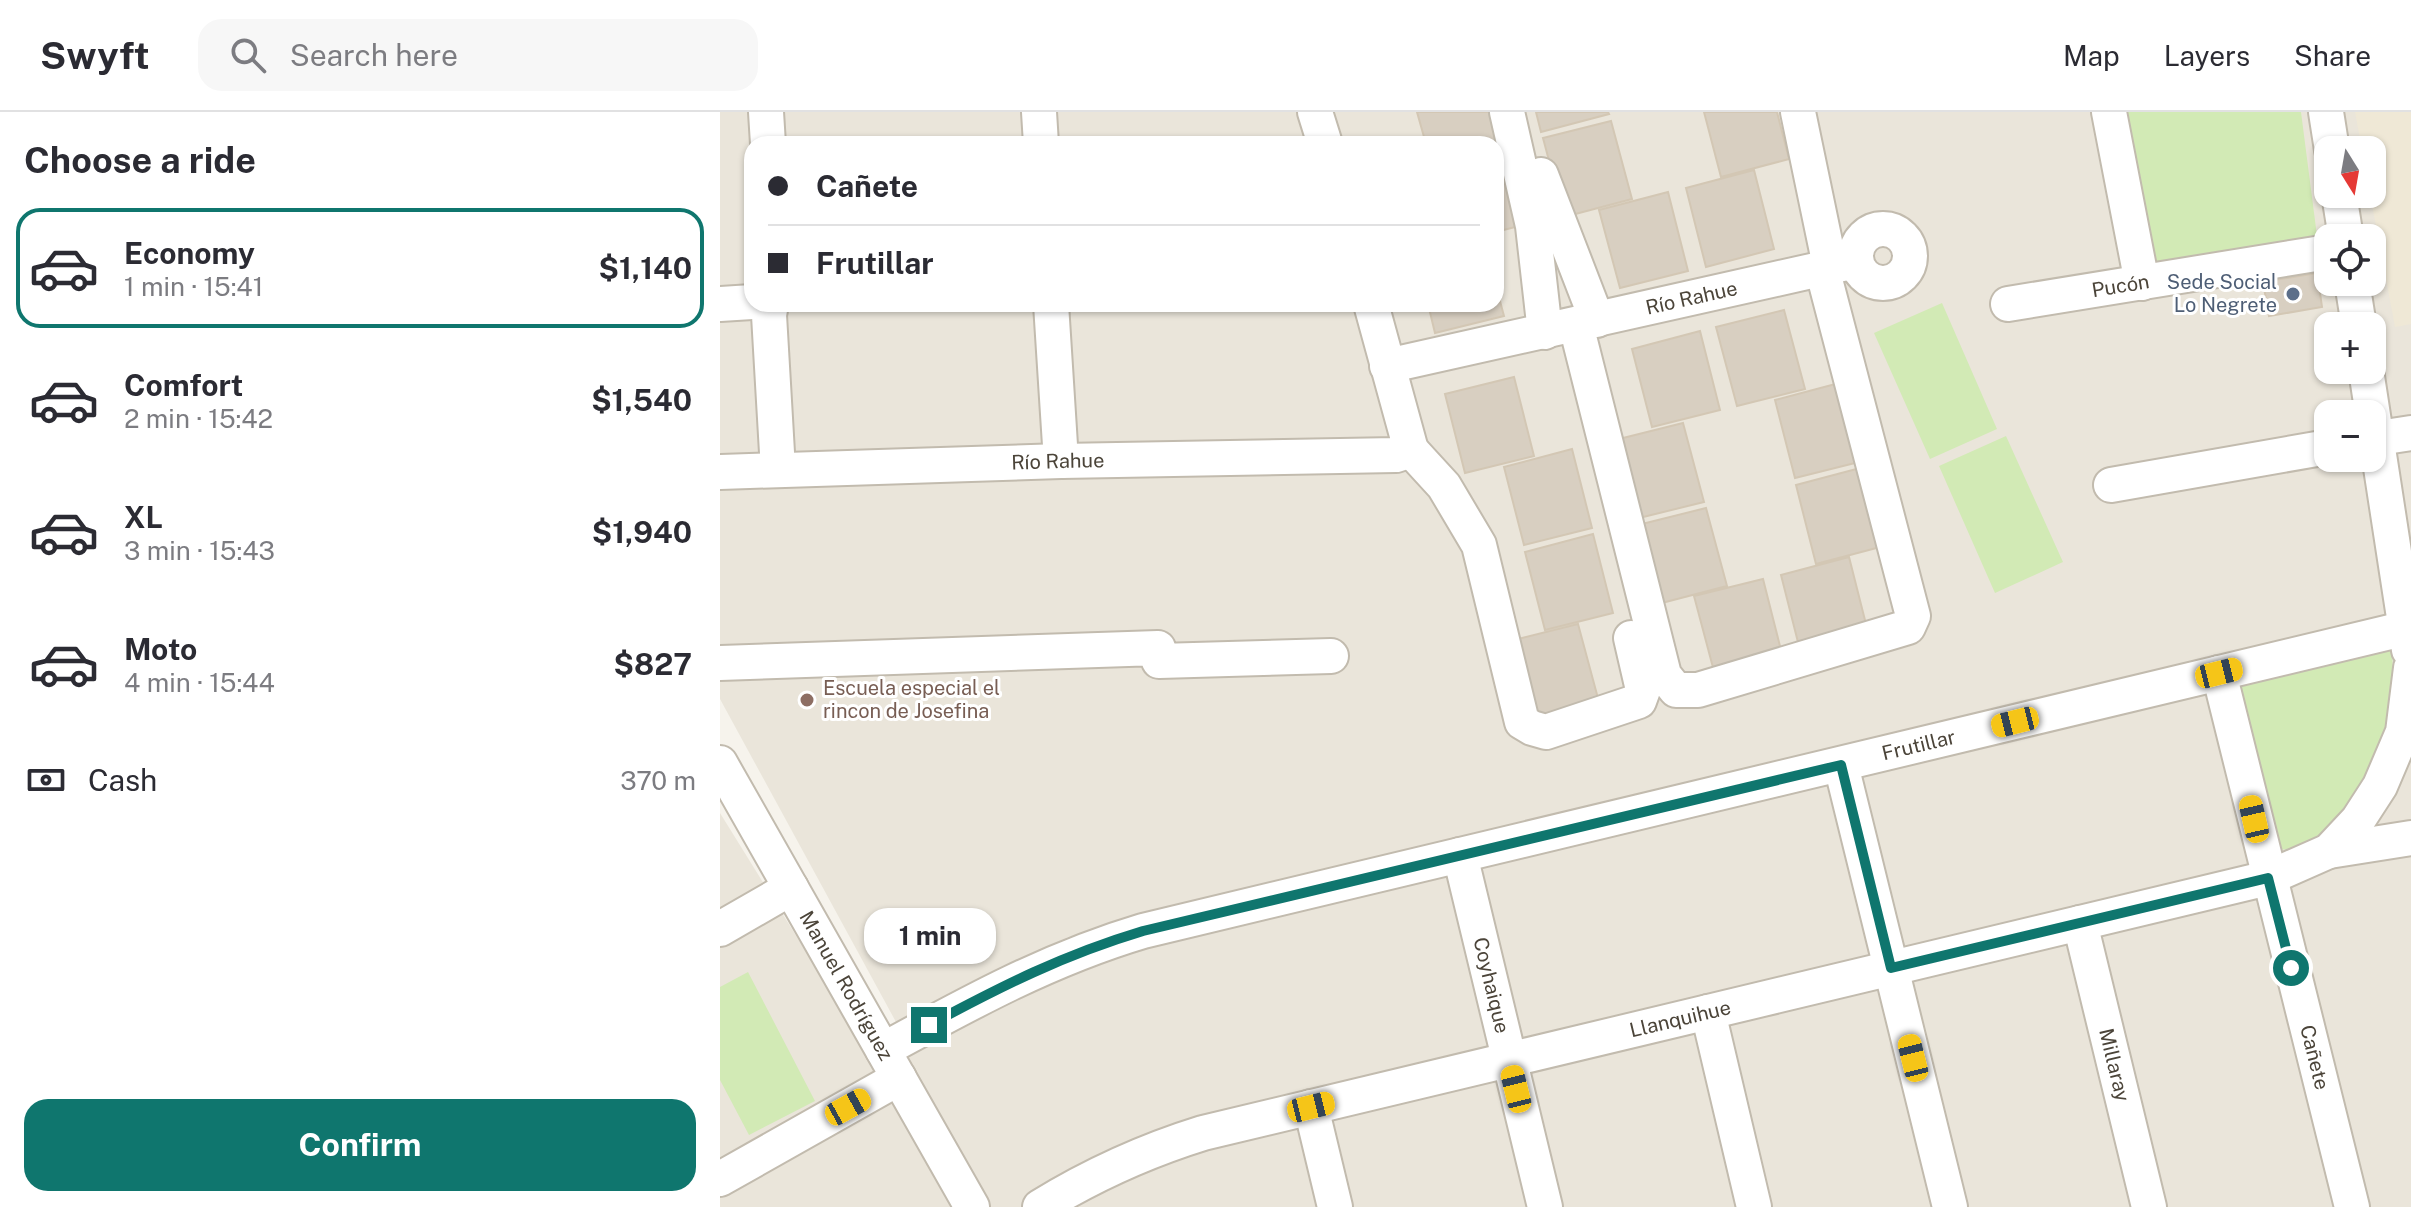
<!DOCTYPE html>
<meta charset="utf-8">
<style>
body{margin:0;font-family:"Public Sans",sans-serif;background:#f7f7f7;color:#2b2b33;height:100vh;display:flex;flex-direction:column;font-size:30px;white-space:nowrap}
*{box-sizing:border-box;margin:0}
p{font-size:26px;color:#7c7c81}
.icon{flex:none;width:44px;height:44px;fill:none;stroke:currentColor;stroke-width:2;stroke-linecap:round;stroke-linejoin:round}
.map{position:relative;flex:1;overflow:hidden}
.details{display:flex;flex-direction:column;background:#fff;width:720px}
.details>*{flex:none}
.banner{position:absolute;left:24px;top:24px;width:760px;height:176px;border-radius:24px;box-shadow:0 2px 6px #0004;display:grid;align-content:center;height:176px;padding:0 24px;background:#fff}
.needle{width:52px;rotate:169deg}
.fabs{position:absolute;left:1594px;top:24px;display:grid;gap:16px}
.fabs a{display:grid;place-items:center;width:72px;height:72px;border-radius:16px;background:#fff;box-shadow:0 2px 6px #0004;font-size:40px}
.end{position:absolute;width:36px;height:36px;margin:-18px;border:10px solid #0f766e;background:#fff;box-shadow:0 0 0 4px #fff}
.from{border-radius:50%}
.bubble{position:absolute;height:56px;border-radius:24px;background:#fff;box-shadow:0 2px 6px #0004;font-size:26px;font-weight:700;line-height:56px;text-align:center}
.car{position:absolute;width:24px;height:48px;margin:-24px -12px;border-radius:10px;box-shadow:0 0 6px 2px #0007;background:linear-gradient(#f5c518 24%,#345 0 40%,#f5c518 0 76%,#345 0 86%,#f5c518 0)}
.banner b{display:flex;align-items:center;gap:28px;height:76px;font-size:30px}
.banner b+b{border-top:2px solid #e1e1e2}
.banner i{width:20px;height:20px;background:#2b2b33}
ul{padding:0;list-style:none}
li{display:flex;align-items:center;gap:24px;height:120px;margin:0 16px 12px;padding:0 8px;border:4px solid transparent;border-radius:24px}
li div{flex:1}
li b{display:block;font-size:30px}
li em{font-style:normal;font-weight:700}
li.on{border-color:#0f766e}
li>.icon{width:72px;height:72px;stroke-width:1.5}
h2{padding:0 24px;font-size:36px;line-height:96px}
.pay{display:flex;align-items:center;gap:20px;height:88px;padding:0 24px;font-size:30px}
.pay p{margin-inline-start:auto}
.cta{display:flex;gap:16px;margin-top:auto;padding:16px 24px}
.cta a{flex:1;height:92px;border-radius:24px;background:#0f766e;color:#fff;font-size:32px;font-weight:700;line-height:92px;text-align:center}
header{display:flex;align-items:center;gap:48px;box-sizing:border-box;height:112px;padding:0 40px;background:#fff;border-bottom:2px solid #e1e1e2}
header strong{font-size:38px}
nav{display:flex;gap:44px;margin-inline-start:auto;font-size:28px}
.search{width:560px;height:72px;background:#f7f7f7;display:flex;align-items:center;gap:20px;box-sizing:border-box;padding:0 28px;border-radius:24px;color:#7c7c81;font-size:30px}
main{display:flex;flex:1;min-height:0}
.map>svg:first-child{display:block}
.residential{fill:#eae5da;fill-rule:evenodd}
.education{fill:#efe8d6}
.green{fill:#d2eab5}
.building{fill:#d8cfc1;stroke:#d3c7b4;stroke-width:2}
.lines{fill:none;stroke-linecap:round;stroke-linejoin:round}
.minor-casing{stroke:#c2bbae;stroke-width:38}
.minor{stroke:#fff;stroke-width:34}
.route{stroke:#0f766e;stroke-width:10}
.service-dot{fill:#5c6f8a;stroke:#fff;stroke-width:3}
.education-dot{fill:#8d6e63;stroke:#fff;stroke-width:3}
.labels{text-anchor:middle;stroke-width:6;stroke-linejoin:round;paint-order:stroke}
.service-label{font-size:20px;fill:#4e5e75;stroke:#fff;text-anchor:end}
.street-label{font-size:20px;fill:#4b4439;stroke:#fff}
.education-label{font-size:20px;fill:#785e54;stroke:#fff;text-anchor:start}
</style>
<header>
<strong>Swyft</strong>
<div class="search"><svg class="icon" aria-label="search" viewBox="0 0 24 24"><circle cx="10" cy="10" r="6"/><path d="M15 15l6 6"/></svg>Search here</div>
<nav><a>Map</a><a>Layers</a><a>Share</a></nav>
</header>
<main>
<section class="details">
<h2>Choose a ride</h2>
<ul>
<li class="on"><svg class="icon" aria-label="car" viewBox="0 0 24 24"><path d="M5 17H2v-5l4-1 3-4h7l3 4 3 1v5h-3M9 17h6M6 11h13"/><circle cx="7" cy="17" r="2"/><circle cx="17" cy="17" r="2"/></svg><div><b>Economy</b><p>1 min · 15:41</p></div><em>$1,140</em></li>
<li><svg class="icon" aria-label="car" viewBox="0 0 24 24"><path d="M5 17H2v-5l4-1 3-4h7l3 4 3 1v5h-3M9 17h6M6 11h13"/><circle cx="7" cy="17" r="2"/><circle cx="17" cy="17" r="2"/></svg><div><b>Comfort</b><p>2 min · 15:42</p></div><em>$1,540</em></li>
<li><svg class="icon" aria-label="car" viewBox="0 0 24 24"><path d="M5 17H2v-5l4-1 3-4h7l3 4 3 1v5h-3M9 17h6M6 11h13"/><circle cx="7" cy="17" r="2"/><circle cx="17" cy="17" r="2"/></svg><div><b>XL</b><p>3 min · 15:43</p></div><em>$1,940</em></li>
<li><svg class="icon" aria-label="car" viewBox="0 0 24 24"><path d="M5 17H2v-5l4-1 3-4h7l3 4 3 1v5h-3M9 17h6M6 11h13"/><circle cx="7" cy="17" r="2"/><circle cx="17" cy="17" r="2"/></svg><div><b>Moto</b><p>4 min · 15:44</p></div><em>$827</em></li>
</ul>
<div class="pay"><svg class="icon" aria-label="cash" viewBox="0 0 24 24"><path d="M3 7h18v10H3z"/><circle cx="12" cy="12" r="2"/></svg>Cash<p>370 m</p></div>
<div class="cta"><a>Confirm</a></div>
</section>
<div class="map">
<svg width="1691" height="1095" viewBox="0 0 1691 1095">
<rect width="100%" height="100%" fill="#f6f3ec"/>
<!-- residential -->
<path class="residential" d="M0 0H1691V1095H0V701L155 951 345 848 1410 570 348 825 176 910 0 587ZM32 32H776V192H32ZM1608 38H1652V82H1608ZM1608 126H1652V170H1608ZM1608 214H1652V258H1608ZM1608 302H1652V346H1608Z"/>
<!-- education -->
<path class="education" d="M1635 0H1691V212L1675 215 1650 82 1652 38H1642Z"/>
<!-- green -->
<path class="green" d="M1405 0H1581L1597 124 1432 152Z
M1222 191 1277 317 1210 347 1154 221Z
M1286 324 1343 450 1275 481 1219 354Z
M1672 533C1675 612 1675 668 1606 719 1593 730 1573 740 1556 737L1514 570Z
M28 860 95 989 29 1023 0 968V875Z"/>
<!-- building -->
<path class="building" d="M697 0H770L778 29 765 32H706Z
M816 0H888L889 2 821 20Z
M984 0H1057L1069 47 1001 65Z
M891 9 912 87 844 105 823 26Z
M778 35 799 114 776 120V36Z
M1034 58 1054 137 986 155 966 76Z
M948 80 968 159 900 176 879 98Z
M1597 161 1602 195 1549 204 1543 170Z
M776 174 784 204 715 221 708 192H776Z
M1064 198 1085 277 1017 294 996 215Z
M980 219 1000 298 932 315 912 237Z
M794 265 814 344 745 361 725 282Z
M1123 270 1143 349 1075 366 1055 288Z
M963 311 984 390 915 407 895 328Z
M852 337 872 416 804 433 784 355Z
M1144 355 1164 434 1096 452 1076 373Z
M986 396 1007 474 938 492 918 413Z
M873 422 893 501 825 518 805 440Z
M1129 445 1149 524 1081 542 1061 463Z
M1043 467 1063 546 995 563 974 484Z
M858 512 879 590 810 608 790 529Z"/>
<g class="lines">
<!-- minor casing -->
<g class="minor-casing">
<g id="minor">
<path d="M46 0 48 32"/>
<path d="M319 0 321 32"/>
<path d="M595 0 605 32"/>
<path d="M787 0 813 114 825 220"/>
<path d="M1078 0 1110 154"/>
<path d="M1389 0 1422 171"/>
<path d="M1606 0 1612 38"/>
<path d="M821 63 877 208"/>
<path d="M1619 82 1626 126"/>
<circle cx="1163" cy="144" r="27"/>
<path d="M1632 170 1639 214"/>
<path d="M0 192 32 190"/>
<path d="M51 192 49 203 58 358"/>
<path d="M331 192 341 349"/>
<path id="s1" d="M1288 192 1608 140"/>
<path d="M856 213 944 563 956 578H978L1188 515 1193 504 1102 156"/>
<path id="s2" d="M667 254 1136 149"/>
<path d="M1646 258 1689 538"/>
<path d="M1652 327 1691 321"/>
<path d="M691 338 724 374 759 433 802 610 812 616 826 620 919 589 923 578 911 526"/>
<path id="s3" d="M0 360 341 349 676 343 691 338 651 192"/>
<path d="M1391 373 1608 335"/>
<path d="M0 551 438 536 439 549 611 544"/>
<path id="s4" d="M1499 561 1632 1095"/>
<path id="s5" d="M0 651 252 1095"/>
<path d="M1121 653 1230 1095"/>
<path d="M1609 739 1691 726"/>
<path id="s6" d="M740 743 825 1095"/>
<path id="s7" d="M1360 811 1429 1095"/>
<path d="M0 817 71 776"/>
<path d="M988 900 1034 1095"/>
<path id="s8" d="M163 938C249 891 329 847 423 819L1691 515"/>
<path d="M591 995 615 1095"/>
<path d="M0 1067 179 966"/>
<path id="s9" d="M320 1095C372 1063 425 1039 483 1021L1548 766 1609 739 1638 708 1660 674 1683 620 1691 556"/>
</g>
</g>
<!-- minor -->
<use href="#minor" class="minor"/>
</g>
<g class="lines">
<!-- route -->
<path class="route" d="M209 913C282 874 343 843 423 819L1121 653 1171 856 1548 766 1571 856"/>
</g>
<!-- markers -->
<circle class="service-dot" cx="1573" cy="182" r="8"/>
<circle class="education-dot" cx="87" cy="588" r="8"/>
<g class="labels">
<!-- service labels -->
<g class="service-label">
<text x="1557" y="177">Sede Social<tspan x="1557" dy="23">Lo Negrete</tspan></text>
</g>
<!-- street labels -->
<g class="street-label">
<text dy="7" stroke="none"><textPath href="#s1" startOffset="114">Pucón</textPath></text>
<text dy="7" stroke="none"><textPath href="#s2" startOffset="312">Río Rahue</textPath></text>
<text dy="7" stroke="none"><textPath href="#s3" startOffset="338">Río Rahue</textPath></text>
<text dy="7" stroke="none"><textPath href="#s8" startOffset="1084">Frutillar</textPath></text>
<text dy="7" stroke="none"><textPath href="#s5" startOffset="256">Manuel Rodríguez</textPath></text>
<text dy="7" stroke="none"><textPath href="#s6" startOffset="134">Coyhaique</textPath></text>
<text dy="7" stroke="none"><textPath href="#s9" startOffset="670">Llanquihue</textPath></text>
<text dy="7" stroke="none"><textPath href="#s4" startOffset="396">Cañete</textPath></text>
<text dy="7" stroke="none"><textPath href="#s7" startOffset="146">Millaray</textPath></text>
</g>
<!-- education labels -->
<g class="education-label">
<text x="103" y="583">Escuela especial el<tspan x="103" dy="23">rincon de Josefina</tspan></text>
</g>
</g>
</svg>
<div class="fabs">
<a><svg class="needle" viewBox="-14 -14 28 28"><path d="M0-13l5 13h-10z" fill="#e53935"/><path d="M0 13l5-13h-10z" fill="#7c7c81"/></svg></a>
<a><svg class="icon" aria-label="locate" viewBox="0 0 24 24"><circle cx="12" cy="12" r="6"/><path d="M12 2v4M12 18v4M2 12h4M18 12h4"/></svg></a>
<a>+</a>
<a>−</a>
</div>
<i class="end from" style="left:1571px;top:856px"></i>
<i class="end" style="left:209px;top:913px"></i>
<div class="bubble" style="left:144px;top:796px;width:132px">1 min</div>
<i class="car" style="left:1499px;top:561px;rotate:76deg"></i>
<i class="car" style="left:1295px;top:610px;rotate:256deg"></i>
<i class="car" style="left:1534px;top:707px;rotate:347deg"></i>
<i class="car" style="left:1193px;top:946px;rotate:346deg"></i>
<i class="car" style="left:796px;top:977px;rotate:346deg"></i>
<i class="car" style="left:128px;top:995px;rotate:61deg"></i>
<i class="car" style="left:591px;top:995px;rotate:76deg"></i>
<div class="banner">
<b><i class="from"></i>Cañete</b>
<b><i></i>Frutillar</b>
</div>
</div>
</main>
